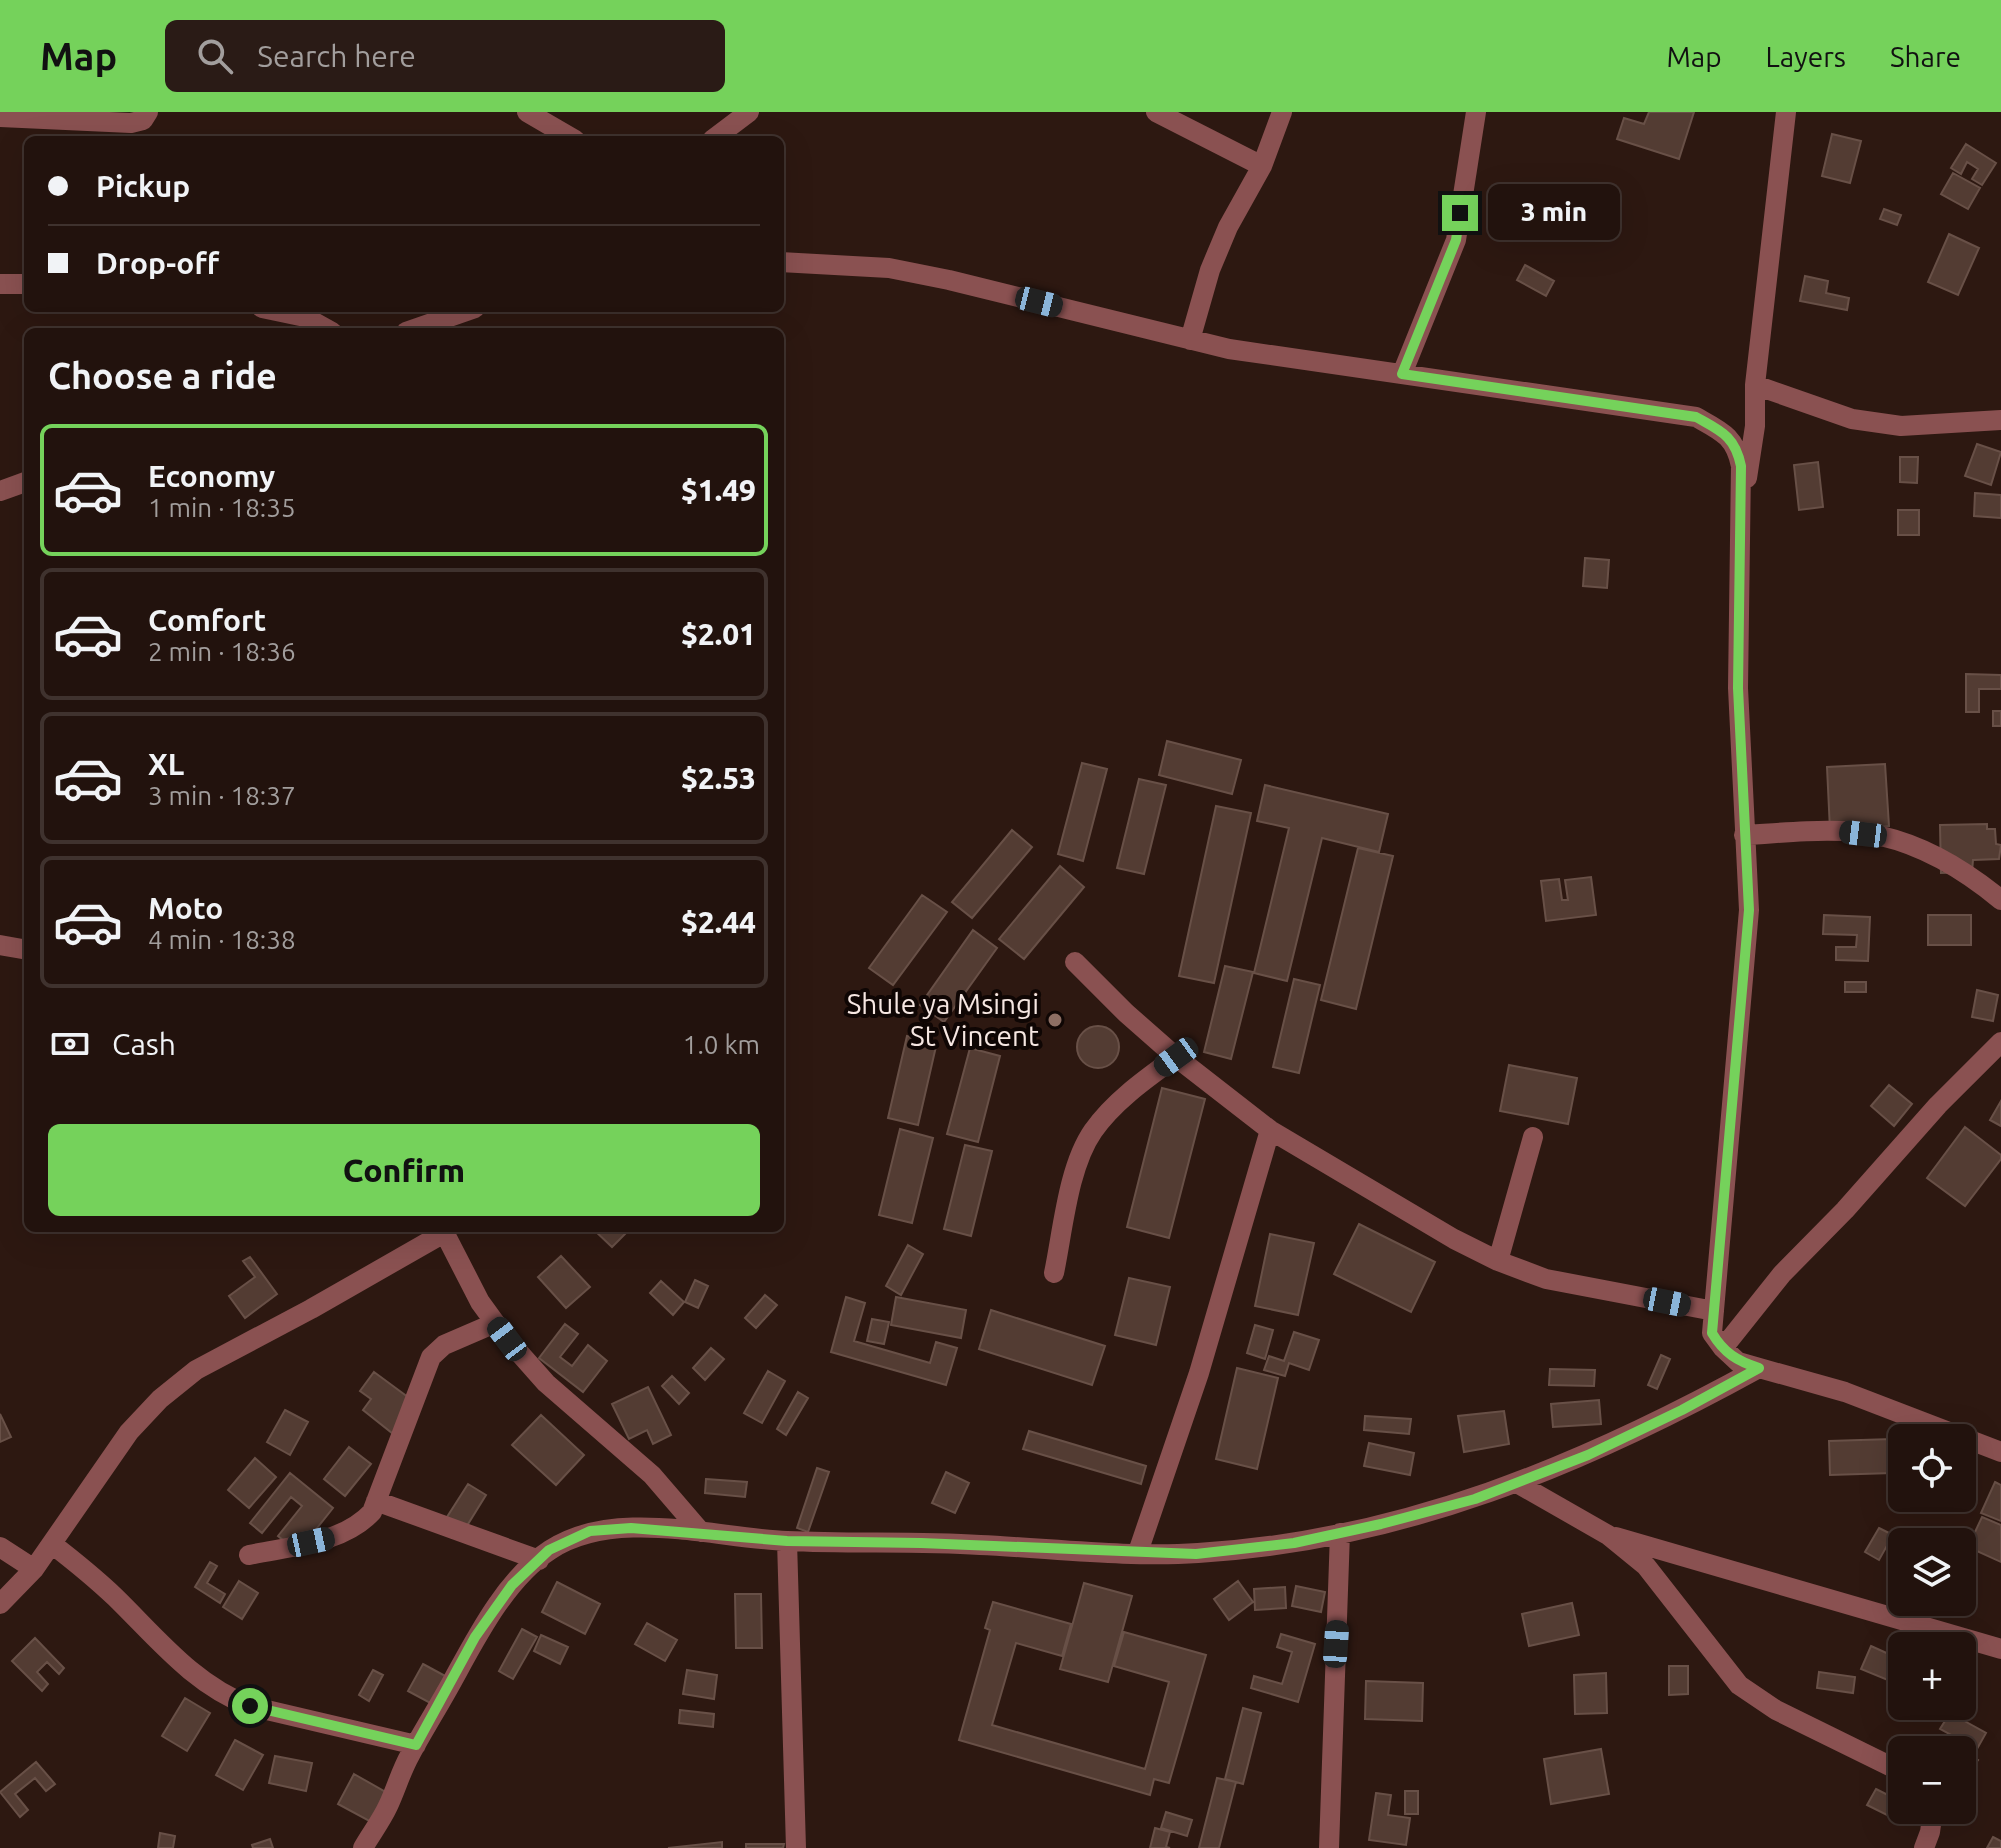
<!DOCTYPE html>
<meta charset="utf-8">
<style>
body{margin:0;font-family:Ubuntu,sans-serif;background:#2a1b16;color:#f1f3f6;height:100vh;display:flex;flex-direction:column;font-size:30px;white-space:nowrap}
*{box-sizing:border-box;margin:0}
p{font-size:26px;color:#a29e9d}
.icon{flex:none;width:44px;height:44px;fill:none;stroke:currentColor;stroke-width:2;stroke-linecap:round;stroke-linejoin:round}
.map{position:relative;flex:1;overflow:hidden}
.sheet{position:absolute;left:24px;top:216px;width:760px;height:904px;display:flex;flex-direction:column;background:#22120d;border-radius:12px;box-shadow:0 8px 32px #0002,0 0 0 2px #3f322e}
.sheet>*{flex:none}
.guide{position:absolute;left:24px;top:24px;width:760px;height:176px;border-radius:12px;box-shadow:0 8px 32px #0002,0 0 0 2px #3f322e;display:grid;align-content:center;height:176px;padding:0 24px;background:#22120d}
.buttons{position:absolute;left:1888px;top:1312px;display:grid;gap:16px}
.buttons a{display:grid;place-items:center;width:88px;height:88px;border-radius:12px;background:#22120d;box-shadow:0 8px 32px #0002,0 0 0 2px #3f322e;font-size:40px}
.end{position:absolute;width:36px;height:36px;margin:-18px;border:10px solid #75d25b;background:#111;box-shadow:0 0 0 4px #111}
.from{border-radius:50%}
.bubble{position:absolute;height:56px;border-radius:12px;background:#22120d;box-shadow:0 8px 32px #0002,0 0 0 2px #3f322e;font-size:26px;font-weight:800;line-height:56px;text-align:center}
.car{position:absolute;width:24px;height:48px;margin:-24px -12px;border-radius:10px;box-shadow:0 0 6px 2px #0007;background:linear-gradient(#222 24%,#8ab4d8 0 40%,#222 0 76%,#8ab4d8 0 86%,#222 0)}
.guide b{display:flex;align-items:center;gap:28px;height:76px;font-size:30px}
.guide b+b{border-top:2px solid #3f322e}
.guide i{width:20px;height:20px;background:#f1f3f6}
ul{padding:0;list-style:none}
li{display:flex;align-items:center;gap:24px;height:132px;margin:0 16px 12px;padding:0 8px;border:4px solid #3f322e;border-radius:12px}
li div{flex:1}
li b{display:block;font-size:30px}
li em{font-style:normal;font-weight:800}
li.current{border-color:#75d25b}
li>.icon{width:72px;height:72px;stroke-width:1.5}
h2{padding:0 24px;font-size:36px;line-height:96px}
.pay{display:flex;align-items:center;gap:20px;height:88px;padding:0 24px;font-size:30px}
.pay p{margin-inline-start:auto}
.cta{display:flex;gap:16px;margin-top:auto;padding:16px 24px}
.cta a{flex:1;height:92px;border-radius:12px;background:#75d25b;color:#111;font-size:32px;font-weight:800;line-height:92px;text-align:center}
header{display:flex;align-items:center;gap:48px;box-sizing:border-box;height:112px;padding:0 40px;background:#75d25b;color:#111}
header strong{font-size:38px}
nav{display:flex;gap:44px;margin-inline-start:auto;font-size:28px}
.search{width:560px;height:72px;background:#2a1b16;display:flex;align-items:center;gap:20px;box-sizing:border-box;padding:0 28px;border-radius:12px;color:#a29e9d;font-size:30px}
.map>svg:first-child{display:block}
.building{fill:#533c33;stroke:#685047;stroke-width:2}
.lines{fill:none;stroke-linecap:round;stroke-linejoin:round}
.minor{stroke:#8a5151;stroke-width:20}
.route{stroke:#75d25b;stroke-width:10}
.education-dot{fill:#8d6e63;stroke:#0f0604;stroke-width:3}
.labels{text-anchor:middle;stroke-width:8;stroke-linejoin:round;paint-order:stroke}
.poi-label{font-size:28px;fill:#f6e7e2;stroke:#0f0604;text-anchor:end}
</style>
<header>
<strong>Map</strong>
<div class="search"><svg class="icon" aria-label="search" viewBox="0 0 24 24"><circle cx="10" cy="10" r="6"/><path d="M15 15l6 6"/></svg>Search here</div>
<nav><a>Map</a><a>Layers</a><a>Share</a></nav>
</header>
<div class="map">
<svg width="2001" height="1736" viewBox="0 0 2001 1736">
<rect width="100%" height="100%" fill="#2d1811"/>
<!-- building -->
<path class="building" d="M1649 0H1694L1679 47 1617 27 1624 6 1644 12Z
M1832 22 1861 29 1850 71 1822 64Z
M1966 32 1996 51 1982 73 1972 67 1978 57 1967 50 1961 62 1951 56Z
M1953 61 1980 76 1968 97 1941 82Z
M1884 97 1901 103 1897 113 1880 107Z
M1949 122 1979 136 1958 183 1928 170Z
M1525 153 1554 169 1546 184 1517 168Z
M1805 164 1828 169 1826 181 1849 186 1847 198 1800 189Z
M1977 332 2001 340 1991 373 1965 364Z
M1900 345H1918L1917 371 1900 370Z
M1818 350 1823 395 1799 398 1794 353Z
M1975 381 2001 383V406L1974 404Z
M1898 398H1919V423H1898Z
M1585 446 1609 448 1607 476 1583 474Z
M1966 562 2001 563V577H1979V600H1966Z
M1993 599H2001V614H1993Z
M1167 629 1241 648 1232 682 1159 663Z
M1082 651 1107 657 1083 749 1058 742Z
M1885 652 1889 714 1830 718 1827 655Z
M1139 667 1166 673 1144 762 1117 756Z
M1265 673 1388 702 1379 740 1322 726 1287 869 1254 861 1289 716 1257 709Z
M1216 694 1251 701 1214 871 1179 864Z
M1987 712V717H1995L1996 732 2001 733 1999 747 1973 748 1972 760 1941 761 1940 713Z
M1012 718 1032 735 972 806 952 790Z
M1358 736 1393 744 1356 897 1321 888Z
M1060 754 1084 775 1024 847 999 827Z
M1591 765 1596 803 1546 809 1541 769 1559 767 1562 788H1568L1565 768Z
M922 783 947 800 893 873 869 856Z
M1824 803 1870 805 1868 849 1836 848V835H1856L1857 823 1823 822Z
M1928 803H1971V833H1928Z
M973 818 997 836 944 910 920 893Z
M1225 854 1253 860 1231 947 1204 940Z
M1294 867 1320 873 1299 961 1273 955Z
M1845 870H1866V880H1845Z
M1977 878 1998 883 1993 909 1972 905Z
M1077 935a21 21 0 1 1 42 0a21 21 0 1 1-42 0Z
M907 924 937 930 918 1013 888 1006Z
M970 936 1000 944 978 1030 947 1022Z
M1509 953 1577 966 1568 1012 1500 999Z
M1889 973 1912 992 1894 1014 1871 994Z
M1162 976 1205 987 1169 1126 1127 1115Z
M2001 989V1014L1990 1008Z
M1965 1015 2001 1043V1047L1965 1094 1927 1066Z
M900 1017 933 1026 912 1111 879 1103Z
M965 1033 992 1039 971 1124 944 1117Z
M1359 1112 1435 1150 1411 1200 1334 1162Z
M592 1116H631L612 1135Z
M1270 1122 1314 1131 1298 1203 1255 1194Z
M908 1133 923 1142 901 1183 886 1174Z
M561 1144 590 1175 566 1196 538 1165Z
M250 1145 277 1182 245 1206 229 1184 255 1165 243 1149Z
M1129 1166 1170 1175 1156 1233 1115 1223Z
M695 1168 708 1174 698 1196 685 1190Z
M661 1169 684 1190 673 1203 650 1181Z
M765 1183 777 1193 756 1216 745 1206Z
M846 1185 865 1191 854 1229 930 1251 936 1230 957 1236 946 1273 831 1240Z
M896 1185 966 1198 961 1226 891 1213Z
M991 1198 1105 1234 1092 1273 979 1237Z
M872 1207 889 1210 884 1232 867 1229Z
M565 1212 578 1222 560 1245 572 1254 588 1233 607 1249 583 1280 539 1246Z
M1255 1213 1273 1218 1265 1247 1247 1241Z
M1294 1220 1319 1228 1309 1258 1289 1251 1285 1264 1264 1258 1269 1244 1284 1249Z
M711 1236 724 1247 705 1268 693 1256Z
M1661 1243 1670 1247 1657 1277 1648 1273Z
M1237 1256 1278 1266 1257 1357 1216 1347Z
M1550 1257 1595 1258 1594 1274 1549 1273Z
M768 1259 785 1269 762 1311 744 1301Z
M374 1260 420 1294 397 1325 363 1298 371 1287 360 1279Z
M672 1264 689 1281 679 1292 662 1274Z
M648 1275 671 1323 653 1332 647 1318 629 1327 612 1292Z
M798 1280 808 1286 786 1323 777 1317Z
M1599 1288 1601 1312 1553 1315 1551 1292Z
M285 1298 308 1310 290 1343 267 1330Z
M1504 1299 1509 1332 1464 1340 1458 1304Z
M0 1302 11 1325 0 1330Z
M541 1303 584 1343 556 1373 512 1333Z
M1365 1304 1411 1307 1409 1322 1364 1318Z
M1029 1319 1146 1354 1141 1372 1023 1337Z
M1892 1327V1361L1830 1363 1829 1329Z
M1369 1331 1414 1341 1410 1363 1364 1354Z
M349 1335 371 1352 345 1384 324 1367Z
M255 1346 276 1365 249 1396 228 1378Z
M817 1356 829 1360 808 1420 797 1416Z
M946 1360 969 1371 955 1401 932 1391Z
M290 1361 333 1396 298 1440 278 1424 302 1394 291 1385 262 1421 250 1411Z
M706 1367 747 1370 745 1385 705 1381Z
M1995 1370 2001 1373V1409L1981 1401Z
M468 1372 486 1383 465 1417 447 1405Z
M1982 1405 2001 1413V1450L1968 1435Z
M1879 1416 1893 1423 1879 1448 1865 1440Z
M210 1450 217 1454 207 1471 225 1482 220 1491 195 1475Z
M239 1469 258 1481 242 1507 223 1495Z
M1238 1469 1253 1490 1229 1508 1214 1487Z
M557 1470 600 1492 585 1522 542 1500Z
M1084 1471 1132 1484 1108 1570 1060 1557Z
M1296 1474 1325 1480 1321 1500 1292 1494Z
M1285 1475 1286 1496 1255 1498 1254 1477Z
M735 1482H761L762 1536H736Z
M993 1490 1071 1512 1062 1544 1016 1531 992 1613 1145 1657 1169 1570 1114 1554 1124 1520 1206 1543 1169 1671 1154 1667 1150 1683 959 1628 990 1518 985 1516Z
M1572 1491 1579 1523 1529 1534 1522 1502Z
M647 1511 677 1528 665 1549 635 1532Z
M522 1517 537 1525 513 1567 499 1559Z
M1281 1522 1315 1532 1298 1590 1251 1576 1254 1564 1282 1572 1292 1540 1277 1535Z
M541 1523 568 1535 560 1552 534 1539Z
M35 1526 64 1556 59 1562 47 1550 37 1560 48 1572 42 1579 12 1549Z
M1871 1534 1902 1548V1556L1895 1571 1861 1557Z
M423 1552 447 1565 432 1592 408 1579Z
M1669 1554H1688V1582L1669 1583Z
M373 1558 383 1563 369 1589 359 1583Z
M687 1558 717 1563 714 1587 683 1582Z
M1819 1560 1855 1565 1853 1581 1817 1576Z
M1606 1561 1607 1601 1575 1602 1574 1563Z
M1366 1569 1423 1571 1422 1609 1365 1607Z
M185 1586 210 1601 187 1639 162 1624Z
M1243 1596 1261 1601 1243 1672 1225 1667Z
M680 1598 714 1602 713 1615 679 1611Z
M1950 1601 1986 1621 1977 1637 1940 1617Z
M1946 1627 1978 1648 1962 1671V1638H1937Z
M235 1628 263 1643 243 1678 216 1663Z
M1601 1637 1609 1682 1551 1692 1544 1647Z
M275 1644 312 1651 306 1679 269 1671Z
M36 1650 55 1672 46 1679 35 1666 15 1682 28 1698 20 1705 0 1680Z
M354 1662 389 1682 373 1711 338 1692Z
M1217 1666 1236 1670 1219 1736H1199Z
M1876 1677 1902 1690V1698H1909L1903 1711 1867 1693Z
M1405 1679H1418V1702H1405Z
M1376 1681 1391 1683 1388 1703 1410 1706 1406 1733 1369 1728Z
M1166 1700 1192 1708 1187 1724 1161 1716Z
M1155 1716 1170 1720 1166 1735 1170 1736H1150Z
M160 1721 175 1724 173 1736H158Z
M1993 1725 2001 1729V1736H1987Z
M270 1727 273 1736H253L252 1733Z
M722 1730V1736H668Z
M746 1732H784L783 1736H746Z"/>
<g class="lines">
<!-- minor -->
<path class="minor" d="M527 0 575 28
M1156 0 1262 54
M0 5 131 11 143 8 148 0
M712 28 749 0
M780 150 889 156 949 168 1229 237 1696 305C1721 319 1735 324 1741 354L1738 576 1749 798 1712 1221 1723 1236 1738 1250 1845 1280 2001 1340
M0 172H28
M262 196 305 205 332 220
M406 220 475 196
M1190 228 1210 158 1228 115 1262 54 1282 0
M1402 262 1456 128 1476 0
M1755 273 1852 307 1901 314 2001 308
M1747 366 1755 314V273L1786 0
M0 379 28 369
M1744 723C1788 721 1837 714 1881 724 1925 734 1966 759 2001 788
M0 833 28 838
M1075 850 1126 901 1176 945 1270 1018 1454 1127 1498 1149 1546 1167 1714 1199
M442 1116 480 1190 507 1227 546 1271 652 1363 701 1420
M1498 1149 1533 1025
M1054 1161C1063 1118 1068 1055 1093 1019 1114 989 1147 966 1176 945
M1723 1236 1782 1162 1845 1098 1938 993 2001 930
M1517 1371 1608 1423 1646 1454 1739 1573 1776 1598 1902 1660
M376 1389 539 1448
M1616 1425 2001 1537
M787 1429 796 1736
M52 1432C74 1449 95 1466 115 1485 157 1526 194 1573 250 1594L416 1633
M0 1435 34 1457
M1138 1440 1199 1261 1270 1018
M249 1443C291 1434 342 1432 372 1400L431 1245 444 1233 495 1211
M0 1492 34 1457 129 1320 160 1287 196 1258 311 1197 444 1121
M363 1736C371 1722 381 1709 388 1694 396 1677 401 1659 410 1643 424 1617 440 1592 454 1566 478 1522 507 1466 550 1438 615 1395 714 1426 787 1429 851 1432 916 1429 980 1433 1049 1436 1129 1446 1198 1441 1401 1429 1583 1353 1759 1256
M1329 1736 1340 1421
M1924 1736 1930 1720 1933 1698"/>
</g>
<g class="lines">
<!-- route -->
<path class="route" d="M250 1594 416 1633 475 1525 512 1473 549 1438 590 1419 631 1416 787 1429 921 1431 1196 1442 1294 1431 1381 1412 1475 1387 1588 1343 1682 1298 1759 1256C1737 1249 1724 1241 1712 1221L1749 798 1738 576 1741 354C1735 324 1721 319 1696 305L1402 262 1456 128 1460 101"/>
</g>
<!-- markers -->
<circle class="education-dot" cx="1055" cy="908" r="8"/>
<g class="labels">
<!-- poi labels -->
<g class="poi-label">
<text x="1039" y="902">Shule ya Msingi<tspan x="1039" dy="32">St Vincent</tspan></text>
</g>
</g>
</svg>
<div class="buttons">
<a><svg class="icon" aria-label="locate" viewBox="0 0 24 24"><circle cx="12" cy="12" r="6"/><path d="M12 2v4M12 18v4M2 12h4M18 12h4"/></svg></a>
<a><svg class="icon" aria-label="layers" viewBox="0 0 24 24"><path d="M12 4l9 5-9 5-9-5zM3 14l9 5 9-5"/></svg></a>
<a>+</a>
<a>−</a>
</div>
<i class="end from" style="left:250px;top:1594px"></i>
<i class="end" style="left:1460px;top:101px"></i>
<div class="bubble" style="left:1488px;top:72px;width:132px">3 min</div>
<i class="car" style="left:1039px;top:190px;rotate:104deg"></i>
<i class="car" style="left:1863px;top:722px;rotate:277deg"></i>
<i class="car" style="left:1176px;top:945px;rotate:234deg"></i>
<i class="car" style="left:1667px;top:1190px;rotate:101deg"></i>
<i class="car" style="left:507px;top:1227px;rotate:323deg"></i>
<i class="car" style="left:311px;top:1430px;rotate:78deg"></i>
<i class="car" style="left:1336px;top:1532px;rotate:4deg"></i>
<div class="guide">
<b><i class="from"></i>Pickup</b>
<b><i></i>Drop-off</b>
</div>
<section class="sheet">
<h2>Choose a ride</h2>
<ul>
<li class="current"><svg class="icon" aria-label="car" viewBox="0 0 24 24"><path d="M5 17H2v-5l4-1 3-4h7l3 4 3 1v5h-3M9 17h6M6 11h13"/><circle cx="7" cy="17" r="2"/><circle cx="17" cy="17" r="2"/></svg><div><b>Economy</b><p>1 min · 18:35</p></div><em>$1.49</em></li>
<li><svg class="icon" aria-label="car" viewBox="0 0 24 24"><path d="M5 17H2v-5l4-1 3-4h7l3 4 3 1v5h-3M9 17h6M6 11h13"/><circle cx="7" cy="17" r="2"/><circle cx="17" cy="17" r="2"/></svg><div><b>Comfort</b><p>2 min · 18:36</p></div><em>$2.01</em></li>
<li><svg class="icon" aria-label="car" viewBox="0 0 24 24"><path d="M5 17H2v-5l4-1 3-4h7l3 4 3 1v5h-3M9 17h6M6 11h13"/><circle cx="7" cy="17" r="2"/><circle cx="17" cy="17" r="2"/></svg><div><b>XL</b><p>3 min · 18:37</p></div><em>$2.53</em></li>
<li><svg class="icon" aria-label="car" viewBox="0 0 24 24"><path d="M5 17H2v-5l4-1 3-4h7l3 4 3 1v5h-3M9 17h6M6 11h13"/><circle cx="7" cy="17" r="2"/><circle cx="17" cy="17" r="2"/></svg><div><b>Moto</b><p>4 min · 18:38</p></div><em>$2.44</em></li>
</ul>
<div class="pay"><svg class="icon" aria-label="cash" viewBox="0 0 24 24"><path d="M3 7h18v10H3z"/><circle cx="12" cy="12" r="2"/></svg>Cash<p>1.0 km</p></div>
<div class="cta"><a>Confirm</a></div>
</section>
</div>
